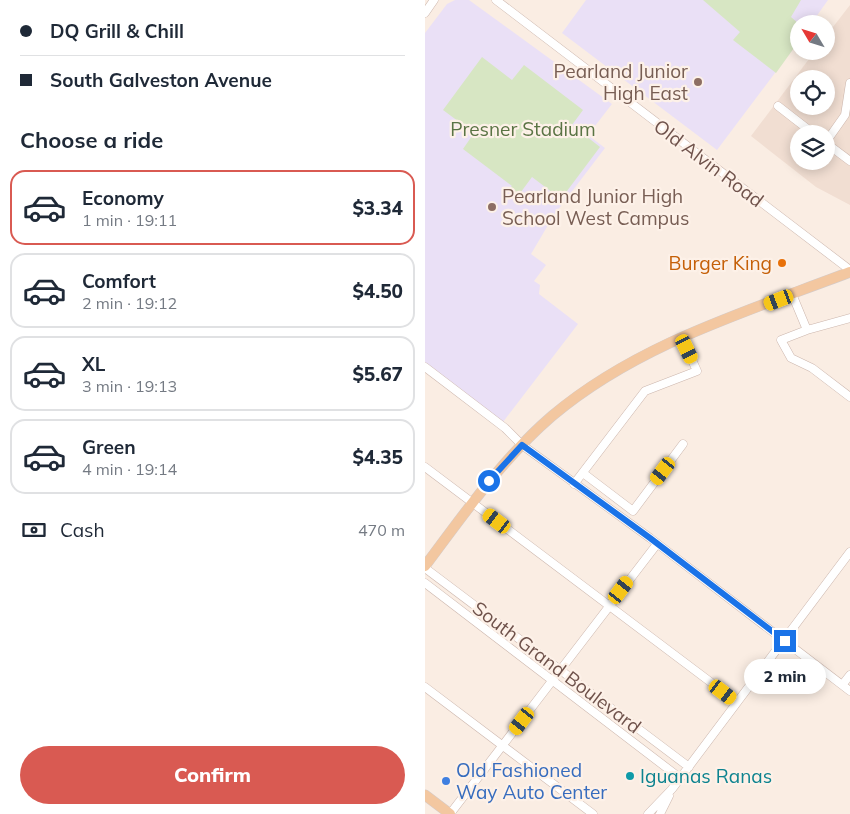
<!DOCTYPE html>
<meta charset="utf-8">
<style>
body{margin:0;font-family:Mulish,sans-serif;background:#f2f2f3;color:#1f2937;height:100vh;display:flex;flex-direction:column;font-size:19px;white-space:nowrap}
*{box-sizing:border-box;margin:0}
p{font-size:16px;color:#747a83}
.icon{flex:none;width:28px;height:28px;fill:none;stroke:currentColor;stroke-width:2;stroke-linecap:round;stroke-linejoin:round}
.map{position:relative;flex:1;overflow:hidden}
.details{display:flex;flex-direction:column;background:#fff;width:425px}
.details>*{flex:none}
.guide{display:grid;align-content:center;height:110px;padding:0 20px;background:#fff}
.needle{width:32px;rotate:308deg}
.tools{position:absolute;left:365px;top:15px;display:grid;gap:10px}
.tools a{display:grid;place-items:center;width:45px;height:45px;border-radius:50%;background:#fff;box-shadow:0 2px 12px #0003;font-size:25px}
.end{position:absolute;width:22px;height:22px;margin:-11px;border:6px solid #1a73e8;background:#fff;box-shadow:0 0 0 2px #fff}
.from{border-radius:50%}
.bubble{position:absolute;height:35px;border-radius:18px;background:#fff;box-shadow:0 2px 12px #0003;font-size:16px;font-weight:800;line-height:35px;text-align:center}
.car{position:absolute;width:15px;height:30px;margin:-15px -8px;border-radius:6px;box-shadow:0 0 4px 1px #0007;background:linear-gradient(#f5c518 24%,#345 0 40%,#f5c518 0 76%,#345 0 86%,#f5c518 0)}
.guide b{display:flex;align-items:center;gap:18px;height:48px;font-size:19px}
.guide b+b{border-top:1px solid #e0e1e3}
.guide i{width:12px;height:12px;background:#1f2937}
ul{padding:0;list-style:none}
li{display:flex;align-items:center;gap:15px;height:75px;margin:0 10px 8px;padding:0 10px;border:2px solid #e0e1e3;border-radius:15px}
li div{flex:1}
li b{display:block;font-size:19px}
li em{font-style:normal;font-weight:800}
li.current{border-color:#d95a52}
li>.icon{width:45px;height:45px;stroke-width:1.5}
h2{padding:0 20px;font-size:22px;line-height:60px}
.pay{display:flex;align-items:center;gap:12px;height:55px;padding:0 20px;font-size:19px}
.pay p{margin-inline-start:auto}
.primary-button{display:flex;gap:10px;margin-top:auto;padding:10px 20px}
.primary-button a{flex:1;height:58px;border-radius:30px;background:#d95a52;color:#fff;font-size:20px;font-weight:800;line-height:58px;text-align:center}
main{display:flex;flex:1;min-height:0}
.map>svg:first-child{display:block}
.residential{fill:#f1ded2;fill-rule:evenodd}
.education{fill:#eae0f6}
.green{fill:#d7e6c3}
.lines{fill:none;stroke-linecap:round;stroke-linejoin:round}
.minor-casing{stroke:#ccb6ad;stroke-width:9}
.major-casing{stroke:#d4cbc9;stroke-width:11}
.minor{stroke:#fff;stroke-width:8}
.major{stroke:#f3c7a0;stroke-width:10}
.route{stroke:#1a73e8;stroke-width:6}
.education-dot{fill:#8d6e63;stroke:#fdf1e8;stroke-width:2}
.food-dot{fill:#e8710a;stroke:#fdf1e8;stroke-width:2}
.culture-dot{fill:#0f9aa8;stroke:#fdf1e8;stroke-width:2}
.shop-dot{fill:#3f7fe0;stroke:#fdf1e8;stroke-width:2}
.labels{text-anchor:middle;stroke-width:4.5;stroke-linejoin:round;paint-order:stroke}
.education-label{font-size:19px;fill:#785e54;stroke:#fdf1e8;text-anchor:end}
.park-label{font-size:19px;fill:#5a7444;stroke:#fdf1e8}
.street-label{font-size:19px;fill:#6f524b;stroke:#fdf1e8}
.food-label{font-size:19px;fill:#c56008;stroke:#fdf1e8;text-anchor:end}
.shop-label{font-size:19px;fill:#366cbe;stroke:#fdf1e8;text-anchor:start}
.culture-label{font-size:19px;fill:#0d838f;stroke:#fdf1e8;text-anchor:start}
</style>
<main>
<section class="details">
<div class="guide">
<b><i class="from"></i>DQ Grill &amp; Chill</b>
<b><i></i>South Galveston Avenue</b>
</div>
<h2>Choose a ride</h2>
<ul>
<li class="current"><svg class="icon" aria-label="car" viewBox="0 0 24 24"><path d="M5 17H2v-5l4-1 3-4h7l3 4 3 1v5h-3M9 17h6M6 11h13"/><circle cx="7" cy="17" r="2"/><circle cx="17" cy="17" r="2"/></svg><div><b>Economy</b><p>1 min · 19:11</p></div><em>$3.34</em></li>
<li><svg class="icon" aria-label="car" viewBox="0 0 24 24"><path d="M5 17H2v-5l4-1 3-4h7l3 4 3 1v5h-3M9 17h6M6 11h13"/><circle cx="7" cy="17" r="2"/><circle cx="17" cy="17" r="2"/></svg><div><b>Comfort</b><p>2 min · 19:12</p></div><em>$4.50</em></li>
<li><svg class="icon" aria-label="car" viewBox="0 0 24 24"><path d="M5 17H2v-5l4-1 3-4h7l3 4 3 1v5h-3M9 17h6M6 11h13"/><circle cx="7" cy="17" r="2"/><circle cx="17" cy="17" r="2"/></svg><div><b>XL</b><p>3 min · 19:13</p></div><em>$5.67</em></li>
<li><svg class="icon" aria-label="car" viewBox="0 0 24 24"><path d="M5 17H2v-5l4-1 3-4h7l3 4 3 1v5h-3M9 17h6M6 11h13"/><circle cx="7" cy="17" r="2"/><circle cx="17" cy="17" r="2"/></svg><div><b>Green</b><p>4 min · 19:14</p></div><em>$4.35</em></li>
</ul>
<div class="pay"><svg class="icon" aria-label="cash" viewBox="0 0 24 24"><path d="M3 7h18v10H3z"/><circle cx="12" cy="12" r="2"/></svg>Cash<p>470 m</p></div>
<div class="primary-button"><a>Confirm</a></div>
</section>
<div class="map">
<svg width="425" height="814" viewBox="0 0 425 814">
<rect width="100%" height="100%" fill="#faede3"/>
<!-- residential -->
<path class="residential" d="M425 5V205L391 187 326 136 390 51H401V36ZM374 79H401V106H374ZM374 134H401V161H374Z"/>
<!-- education -->
<path class="education" d="M30 0H44L187 104 163 135 180 148 129 215 106 254 121 265 109 281 115 285 114 294 153 324 78 422 0 362V33L22 4Z
M161 0H403L386 24H374V41L292 150 137 33Z"/>
<!-- green -->
<path class="green" d="M278 0H376L366 17 374 24V41L351 73 308 40 315 32Z
M57 57 87 80 99 65 158 110 147 125 175 147 136 199 107 177 93 196 84 189 87 186 38 149 49 133 18 110Z"/>
<g class="lines">
<!-- minor casing -->
<g class="minor-casing">
<path id="minor" d="M71 0 425 270
M0 13 9 0
M353 106 389 134
M401 142 420 115 425 83
M401 143 425 161
M367 294 382 330 356 340 366 358 387 368 425 397
M382 330 425 318
M0 367 80 428 97 445 225 538 425 691
M0 467 312 702
M158 473 208 511 258 444
M149 484 220 391 272 371 257 338
M0 568 264 767
M0 583 255 778
M418 684 425 675
M0 687 168 814
M25 814 232 544
M223 814 247 789 425 552
M235 814 244 796"/>
</g>
<!-- major casing -->
<g class="major-casing">
<path id="major" d="M0 566C39 514 77 459 127 416 212 344 323 311 425 272
M0 795 25 814"/>
</g>
<!-- minor -->
<use href="#minor" class="minor"/>
<!-- major -->
<use href="#major" class="major"/>
</g>
<g class="lines">
<!-- route -->
<path class="route" d="M64 481 97 445 225 538 360 641"/>
</g>
<!-- markers -->
<g class="education-dot">
<circle cx="273" cy="82" r="5"/>
<circle cx="67" cy="207" r="5"/>
</g>
<circle class="food-dot" cx="357" cy="263" r="5"/>
<circle class="culture-dot" cx="205" cy="776" r="5"/>
<circle class="shop-dot" cx="21" cy="781" r="5"/>
<g class="labels">
<!-- education labels -->
<g class="education-label">
<text x="263" y="78">Pearland Junior<tspan x="263" dy="22">High East</tspan></text>
<text x="77" y="203" text-anchor="start">Pearland Junior High<tspan x="77" dy="22">School West Campus</tspan></text>
</g>
<!-- park labels -->
<g class="park-label">
<text x="98" y="136">Presner Stadium</text>
</g>
<!-- street labels -->
<g class="street-label">
<text transform="translate(284 163) rotate(37)" y="7">Old Alvin Road</text>
<text transform="translate(132 667) rotate(37)" y="7">South Grand Boulevard</text>
</g>
<!-- food labels -->
<g class="food-label">
<text x="347" y="270">Burger King</text>
</g>
<!-- shop labels -->
<g class="shop-label">
<text x="31" y="777">Old Fashioned<tspan x="31" dy="22">Way Auto Center</tspan></text>
</g>
<!-- culture labels -->
<g class="culture-label">
<text x="215" y="783">Iguanas Ranas</text>
</g>
</g>
</svg>
<div class="tools">
<a><svg class="needle" viewBox="-14 -14 28 28"><path d="M0-13l5 13h-10z" fill="#e53935"/><path d="M0 13l5-13h-10z" fill="#747a83"/></svg></a>
<a><svg class="icon" aria-label="locate" viewBox="0 0 24 24"><circle cx="12" cy="12" r="6"/><path d="M12 2v4M12 18v4M2 12h4M18 12h4"/></svg></a>
<a><svg class="icon" aria-label="layers" viewBox="0 0 24 24"><path d="M12 4l9 5-9 5-9-5zM3 14l9 5 9-5"/></svg></a>
</div>
<i class="end from" style="left:64px;top:481px"></i>
<i class="end" style="left:360px;top:641px"></i>
<div class="bubble" style="left:319px;top:659px;width:82px">2 min</div>
<i class="car" style="left:354px;top:300px;rotate:249deg"></i>
<i class="car" style="left:262px;top:349px;rotate:154deg"></i>
<i class="car" style="left:238px;top:471px;rotate:217deg"></i>
<i class="car" style="left:72px;top:521px;rotate:307deg"></i>
<i class="car" style="left:196px;top:590px;rotate:37deg"></i>
<i class="car" style="left:298px;top:692px;rotate:127deg"></i>
<i class="car" style="left:97px;top:721px;rotate:217deg"></i>
</div>
</main>
